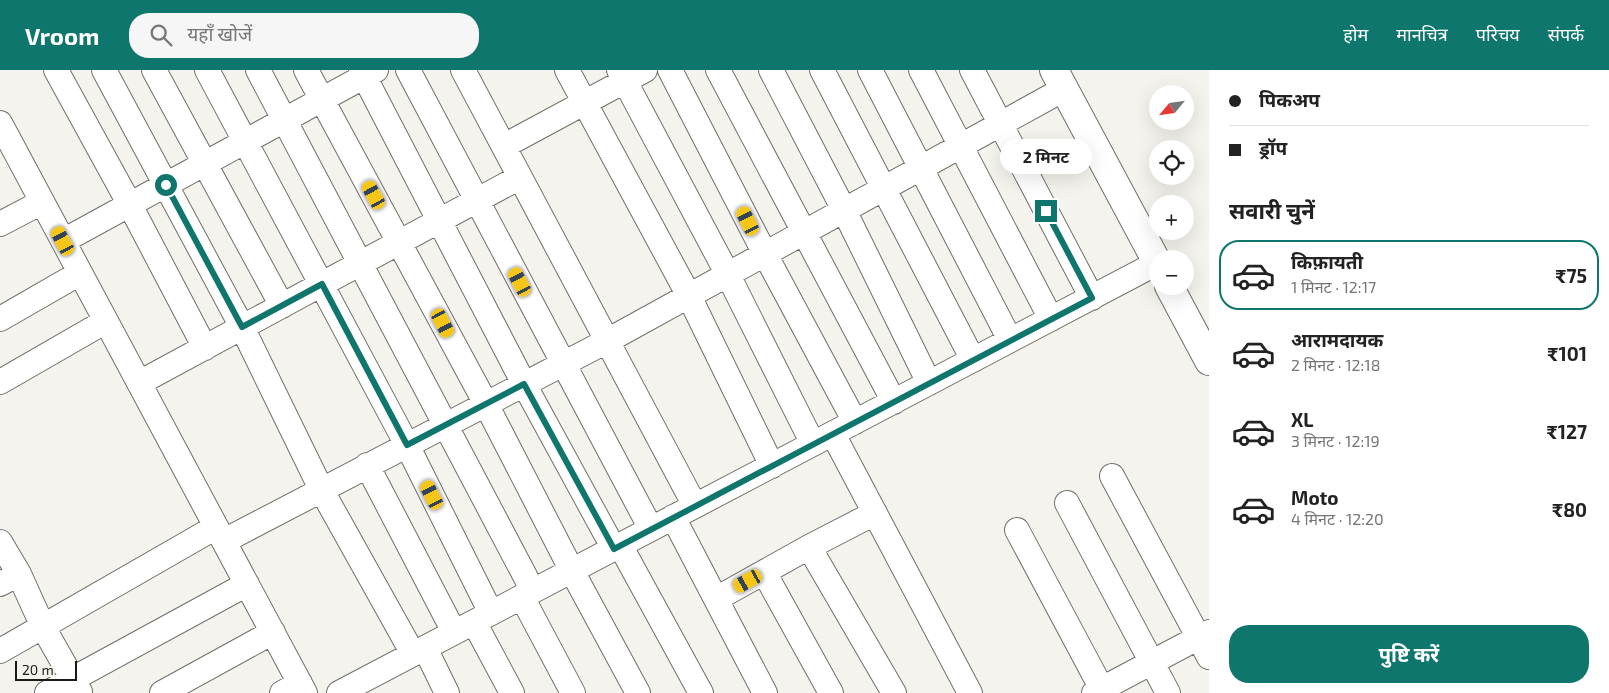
<!DOCTYPE html>
<html lang="hi">
<meta charset="utf-8">
<style>
body{margin:0;font-family:"Exo 2","Noto Sans Devanagari",sans-serif;background:#f6f6f6;color:#222;height:100vh;display:flex;flex-direction:column;font-size:19px;white-space:nowrap}
*{box-sizing:border-box;margin:0}
p{font-size:16px;color:#767676}
.icon{flex:none;width:28px;height:28px;fill:none;stroke:currentColor;stroke-width:2;stroke-linecap:round;stroke-linejoin:round}
.map{position:relative;flex:1;overflow:hidden}
.sheet{display:flex;flex-direction:column;background:#fff;width:400px}
.sheet>*{flex:none}
.hud{display:grid;align-content:center;height:110px;padding:0 20px;background:#fff}
.needle{width:32px;rotate:241deg}
.controls{position:absolute;left:1149px;top:15px;display:grid;gap:10px}
.controls a{display:grid;place-items:center;width:45px;height:45px;border-radius:50%;background:#fff;box-shadow:0 5px 20px #0002;font-size:25px}
.scale{position:absolute;left:15px;bottom:12px;width:62px;box-sizing:border-box;padding-left:5px;border:2px solid #1a1a18;border-top:0;font-size:14px;line-height:18px;white-space:nowrap;color:#1a1a18;-webkit-text-stroke:4px #f4f3ed;paint-order:stroke}
.end{position:absolute;width:22px;height:22px;margin:-11px;border:6px solid #0f766e;background:#fff;box-shadow:0 0 0 2px #fff}
.from{border-radius:50%}
.bubble{position:absolute;height:35px;border-radius:18px;background:#fff;box-shadow:0 5px 20px #0002;font-size:16px;font-weight:700;line-height:35px;text-align:center}
.car{position:absolute;width:15px;height:30px;margin:-15px -8px;border-radius:6px;box-shadow:0 0 4px 1px #0007;background:linear-gradient(#f5c518 24%,#345 0 40%,#f5c518 0 76%,#345 0 86%,#f5c518 0)}
.hud b{display:flex;align-items:center;gap:18px;height:48px;font-size:19px}
.hud b+b{border-top:1px solid #e0e0e0}
.hud i{width:12px;height:12px;background:#222}
ul{padding:0;list-style:none}
li{display:flex;align-items:center;gap:15px;height:70px;margin:0 10px 8px;padding:0 10px;border:2px solid transparent;border-radius:20px}
li div{flex:1}
li b{display:block;font-size:19px}
li em{font-style:normal;font-weight:700}
li.selected{border-color:#0f766e}
li>.icon{width:45px;height:45px;stroke-width:1.5}
h2{padding:0 20px;font-size:22px;line-height:60px}
.button{display:flex;gap:10px;margin-top:auto;padding:10px 20px}
.button a{flex:1;height:58px;border-radius:20px;background:#0f766e;color:#fff;font-size:20px;font-weight:700;line-height:58px;text-align:center}
header{display:flex;align-items:center;gap:30px;box-sizing:border-box;height:70px;padding:0 25px;background:#0f766e;color:#fff}
header strong{font-size:24px}
nav{display:flex;gap:28px;margin-inline-start:auto;font-size:18px}
.search{width:350px;height:45px;background:#f6f6f6;display:flex;align-items:center;gap:12px;box-sizing:border-box;padding:0 18px;border-radius:20px;color:#767676;font-size:19px}
main{display:flex;flex:1;min-height:0}
.map>svg:first-child{display:block}
.lines{fill:none;stroke-linecap:round;stroke-linejoin:round}
.minor-casing{stroke:#6f6e69;stroke-width:26}
.tertiary-casing{stroke:#6f6e69;stroke-width:30}
.minor{stroke:#fff;stroke-width:24}
.tertiary{stroke:#fff;stroke-width:28}
.route{stroke:#0f766e;stroke-width:6}
</style>
<header>
<strong>Vroom</strong>
<div class="search"><svg class="icon" aria-label="search" viewBox="0 0 24 24"><circle cx="10" cy="10" r="6"/><path d="M15 15l6 6"/></svg>यहाँ खोजें</div>
<nav><a>होम</a><a>मानचित्र</a><a>परिचय</a><a>संपर्क</a></nav>
</header>
<main>
<div class="map">
<svg width="1209" height="623" viewBox="0 0 1209 623">
<rect width="100%" height="100%" fill="#f4f3ed"/>
<g class="lines">
<!-- minor casing -->
<g class="minor-casing">
<path id="minor" d="M56 0 130 135 205 278
M104 0 242 257 321 419 413 584
M154 0 282 236
M207 0 407 375 491 543
M258 0 533 521
M306 0 486 334 572 501 638 623
M361 0 524 314 614 479
M408 0 651 459
M463 0 695 436
M567 0 689 226 772 396
M619 0 728 205 813 374
M670 0 765 184 855 352
M718 0 894 332
M771 0 844 140 929 313
M822 0 973 290
M870 0 1010 270
M921 0 1051 249
M972 0 1092 228
M0 53 305 623
M504 76 645 0
M0 154 42 132
M63 171 376 0
M0 249 80 203
M0 312 106 251
M139 313 520 107
M833 364 970 623
M367 395 454 562
M1112 406 1209 587
M1067 433 1168 623
M673 447 765 623
M1017 460 1104 623
M224 471 607 271 1064 19
M0 472 19 504 43 557 80 622
M620 475 701 623
M809 477 894 623
M764 502 831 623
M0 514 19 504
M522 527 573 623
M716 529 809 477 875 443
M474 552 512 623
M425 578 447 623
M0 581 216 457
M47 623 247 514
M162 623 273 562
M282 623 300 613
M339 623 1157 193
M1094 623 1209 562"/>
</g>
<!-- tertiary casing -->
<g class="tertiary-casing">
<path id="tertiary" d="M1054 0 1158 194
M1169 216 1209 291"/>
</g>
<!-- minor -->
<use href="#minor" class="minor"/>
<!-- tertiary -->
<use href="#tertiary" class="tertiary"/>
</g>
<g class="lines">
<!-- route -->
<path class="route" d="M166 115 242 257 322 214 407 375 524 314 614 479 1092 228 1046 141"/>
</g>
</svg>
<div class="controls">
<a><svg class="needle" viewBox="-14 -14 28 28"><path d="M0-13l5 13h-10z" fill="#e53935"/><path d="M0 13l5-13h-10z" fill="#767676"/></svg></a>
<a><svg class="icon" aria-label="locate" viewBox="0 0 24 24"><circle cx="12" cy="12" r="6"/><path d="M12 2v4M12 18v4M2 12h4M18 12h4"/></svg></a>
<a>+</a>
<a>−</a>
</div>
<div class="scale">20 m</div>
<i class="end from" style="left:166px;top:115px"></i>
<i class="end" style="left:1046px;top:141px"></i>
<div class="bubble" style="left:1000px;top:69px;width:92px">2 मिनट</div>
<i class="car" style="left:374px;top:125px;rotate:331deg"></i>
<i class="car" style="left:748px;top:151px;rotate:333deg"></i>
<i class="car" style="left:63px;top:171px;rotate:332deg"></i>
<i class="car" style="left:520px;top:212px;rotate:332deg"></i>
<i class="car" style="left:443px;top:253px;rotate:152deg"></i>
<i class="car" style="left:432px;top:425px;rotate:333deg"></i>
<i class="car" style="left:748px;top:511px;rotate:241deg"></i>
</div>
<section class="sheet">
<div class="hud">
<b><i class="from"></i>पिकअप</b>
<b><i></i>ड्रॉप</b>
</div>
<h2>सवारी चुनें</h2>
<ul>
<li class="selected"><svg class="icon" aria-label="car" viewBox="0 0 24 24"><path d="M5 17H2v-5l4-1 3-4h7l3 4 3 1v5h-3M9 17h6M6 11h13"/><circle cx="7" cy="17" r="2"/><circle cx="17" cy="17" r="2"/></svg><div><b>किफ़ायती</b><p>1 मिनट · 12:17</p></div><em>₹75</em></li>
<li><svg class="icon" aria-label="car" viewBox="0 0 24 24"><path d="M5 17H2v-5l4-1 3-4h7l3 4 3 1v5h-3M9 17h6M6 11h13"/><circle cx="7" cy="17" r="2"/><circle cx="17" cy="17" r="2"/></svg><div><b>आरामदायक</b><p>2 मिनट · 12:18</p></div><em>₹101</em></li>
<li><svg class="icon" aria-label="car" viewBox="0 0 24 24"><path d="M5 17H2v-5l4-1 3-4h7l3 4 3 1v5h-3M9 17h6M6 11h13"/><circle cx="7" cy="17" r="2"/><circle cx="17" cy="17" r="2"/></svg><div><b>XL</b><p>3 मिनट · 12:19</p></div><em>₹127</em></li>
<li><svg class="icon" aria-label="car" viewBox="0 0 24 24"><path d="M5 17H2v-5l4-1 3-4h7l3 4 3 1v5h-3M9 17h6M6 11h13"/><circle cx="7" cy="17" r="2"/><circle cx="17" cy="17" r="2"/></svg><div><b>Moto</b><p>4 मिनट · 12:20</p></div><em>₹80</em></li>
</ul>
<div class="button"><a>पुष्टि करें</a></div>
</section>
</main>
